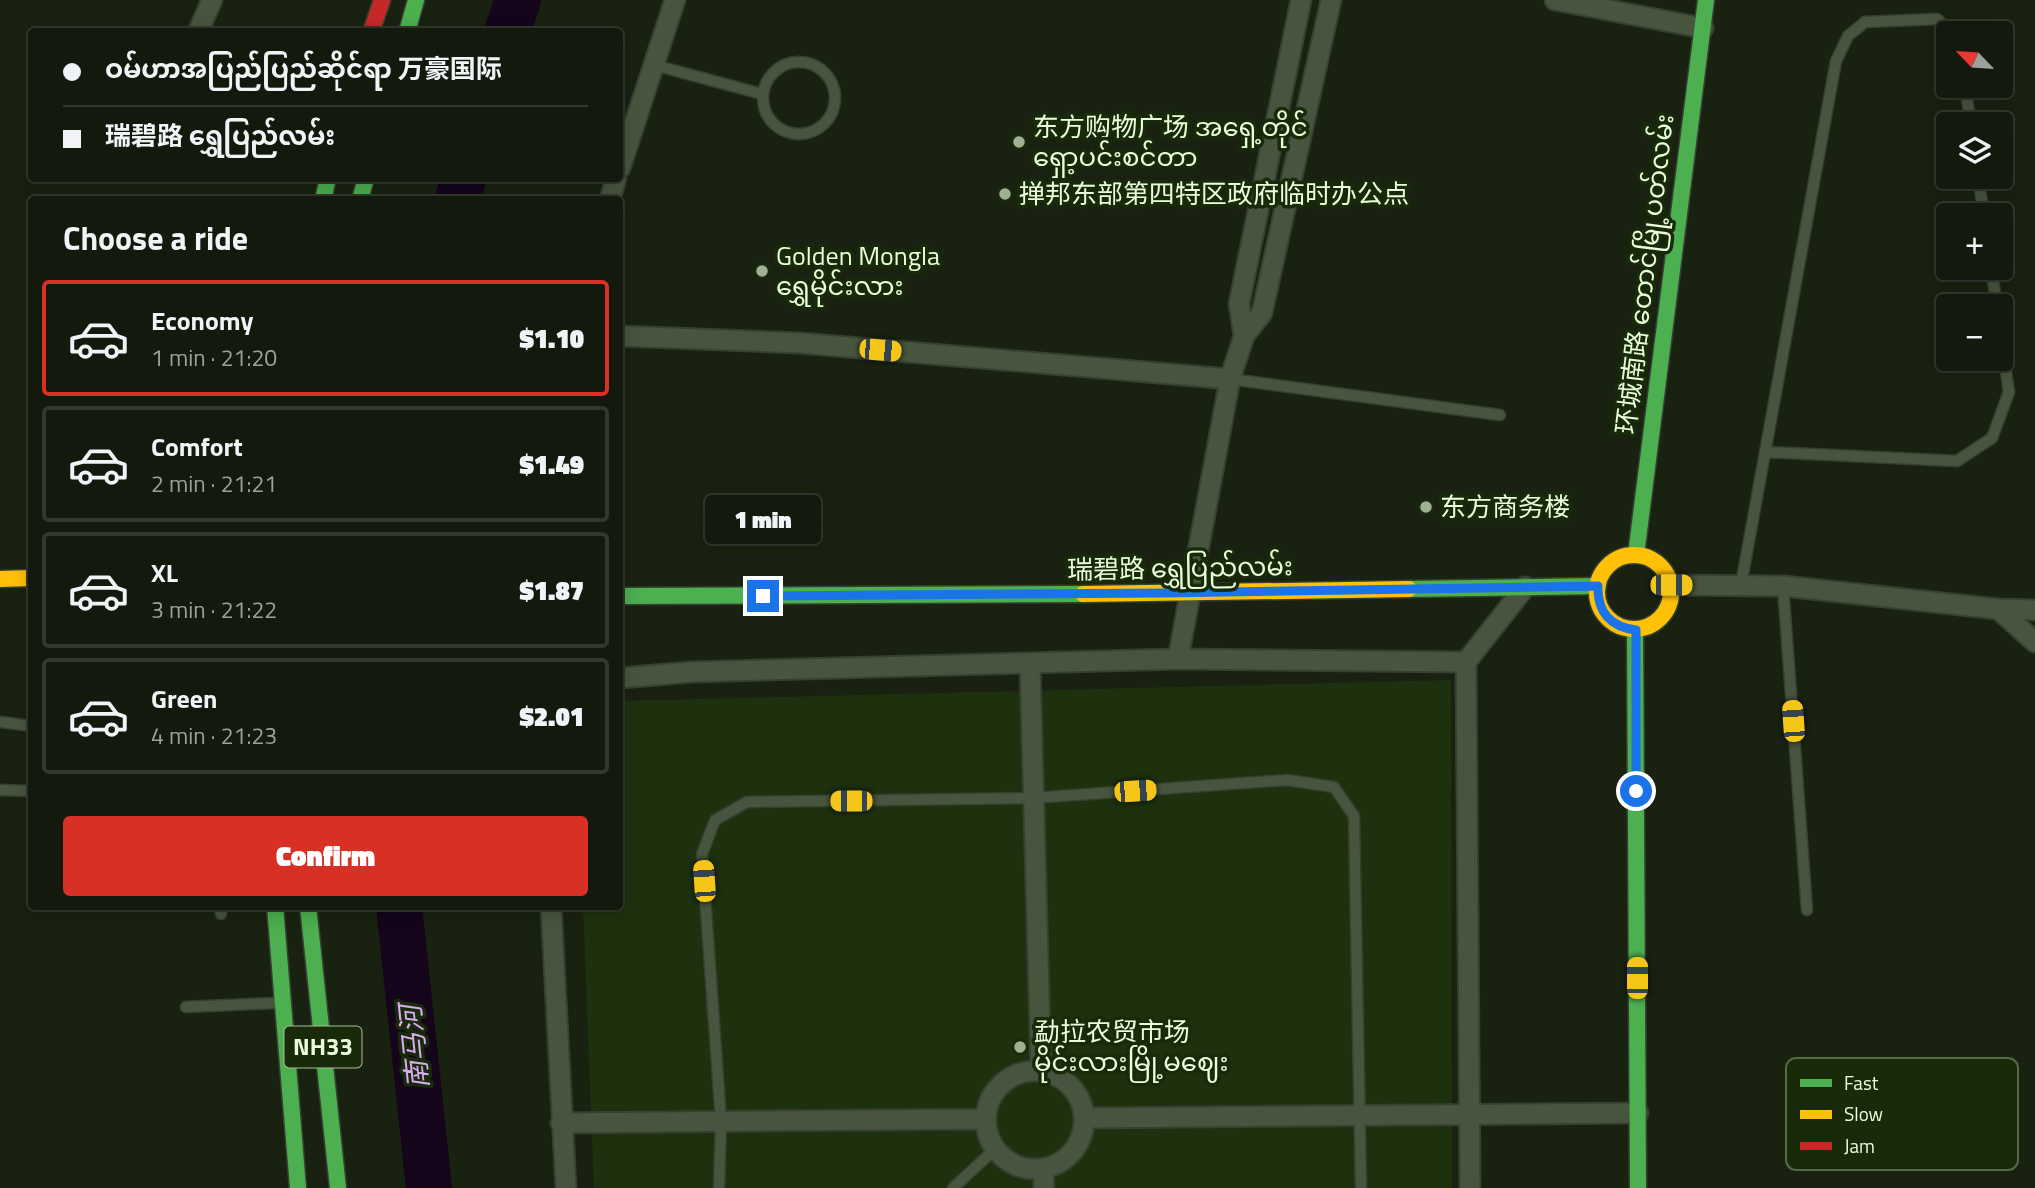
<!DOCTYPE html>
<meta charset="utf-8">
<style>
body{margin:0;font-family:"Titillium Web","Noto Sans SC","Noto Sans Myanmar",sans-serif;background:#1c2316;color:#f1f3f6;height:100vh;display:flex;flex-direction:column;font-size:26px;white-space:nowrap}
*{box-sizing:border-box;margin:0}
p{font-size:23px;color:#9da19d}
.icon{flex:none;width:38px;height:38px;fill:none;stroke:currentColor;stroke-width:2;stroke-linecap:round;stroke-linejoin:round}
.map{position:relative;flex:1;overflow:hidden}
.drawer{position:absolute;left:28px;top:196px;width:595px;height:714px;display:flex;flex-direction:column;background:#131a0d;border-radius:7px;box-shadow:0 4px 18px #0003,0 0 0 2px #32382e}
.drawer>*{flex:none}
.top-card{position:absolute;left:28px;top:28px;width:595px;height:154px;border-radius:7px;box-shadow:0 4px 18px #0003,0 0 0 2px #32382e;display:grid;align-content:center;height:154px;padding:0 35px;background:#131a0d}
.needle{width:46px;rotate:295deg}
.controls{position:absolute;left:1936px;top:21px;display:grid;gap:14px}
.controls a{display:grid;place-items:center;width:77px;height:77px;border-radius:7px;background:#131a0d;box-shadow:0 4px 18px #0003,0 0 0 2px #32382e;font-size:35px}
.end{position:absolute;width:32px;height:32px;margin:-16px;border:9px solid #1a73e8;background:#fff;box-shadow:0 0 0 4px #fff}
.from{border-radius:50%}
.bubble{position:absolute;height:49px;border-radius:7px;background:#131a0d;box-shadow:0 4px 18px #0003,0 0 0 2px #32382e;font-size:23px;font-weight:800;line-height:49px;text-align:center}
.car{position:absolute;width:21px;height:42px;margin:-21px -10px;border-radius:9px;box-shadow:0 0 5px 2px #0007;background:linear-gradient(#f5c518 24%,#345 0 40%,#f5c518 0 76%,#345 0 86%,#f5c518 0)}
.top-card b{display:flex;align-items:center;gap:24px;height:66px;font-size:26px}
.top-card b+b{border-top:2px solid #32382e}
.top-card i{width:18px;height:18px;background:#f1f3f6}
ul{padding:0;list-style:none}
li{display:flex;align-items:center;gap:21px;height:116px;margin:0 14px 10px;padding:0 21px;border:4px solid #32382e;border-radius:7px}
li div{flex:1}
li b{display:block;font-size:26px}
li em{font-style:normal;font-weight:800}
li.current{border-color:#d93025}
li>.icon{width:63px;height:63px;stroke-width:1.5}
h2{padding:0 35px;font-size:32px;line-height:84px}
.action{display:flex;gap:14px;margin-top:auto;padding:14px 35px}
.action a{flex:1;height:80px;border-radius:7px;background:#d93025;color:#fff;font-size:28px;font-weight:800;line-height:80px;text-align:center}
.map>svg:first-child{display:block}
.built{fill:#1d310e}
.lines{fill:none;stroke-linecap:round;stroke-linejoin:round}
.river{stroke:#14051b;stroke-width:46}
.lane-casing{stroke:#364030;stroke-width:13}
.street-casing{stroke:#364030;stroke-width:23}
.fast-casing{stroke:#364030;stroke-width:19}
.slow-casing{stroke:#364030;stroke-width:19}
.jam-casing{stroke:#364030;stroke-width:19}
.lane{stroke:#48553e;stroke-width:10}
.street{stroke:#48553e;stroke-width:19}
.fast{stroke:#4caf50;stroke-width:16}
.slow{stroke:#ffc107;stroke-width:16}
.jam{stroke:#c62828;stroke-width:16}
.route{stroke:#1a73e8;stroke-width:9}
.poi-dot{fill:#a0b094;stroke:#182a09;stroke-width:2.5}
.labels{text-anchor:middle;stroke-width:7;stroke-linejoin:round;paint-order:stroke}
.shield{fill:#182a09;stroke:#aabe9b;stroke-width:2}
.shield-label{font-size:24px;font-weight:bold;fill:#e8fdda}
.poi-label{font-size:26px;fill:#e8fdda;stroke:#182a09;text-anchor:start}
.street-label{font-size:26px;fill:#e8fdda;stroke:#182a09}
.water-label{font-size:28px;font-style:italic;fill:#d7aaf1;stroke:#182a09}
.key{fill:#182a09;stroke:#566948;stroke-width:2}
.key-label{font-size:19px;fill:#e8fdda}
</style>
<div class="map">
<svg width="2035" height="1188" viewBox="0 0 2035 1188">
<rect width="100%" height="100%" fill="#192211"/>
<!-- built -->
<path class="built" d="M1451 680 1452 1188H594L583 907 620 906V701Z"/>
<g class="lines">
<!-- river -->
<path class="river" d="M507 32 518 0
M458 200 463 178
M399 906 429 1188"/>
<!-- lane casing -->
<g class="lane-casing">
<path id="lane" d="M763 98a36 36 0 1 1 72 0a36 36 0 1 1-72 0Z
M654 65 762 94
M1965 86 1971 124
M1978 177 1984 215
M1991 268 1997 306
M1230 379 1500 415
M1765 452 1957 461 1992 438 2009 392 2000 332
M1741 585 1836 61 1848 36 1865 22 1937 19 1952 33
M1783 586 1807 910
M0 722 32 726
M0 790 32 791
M221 906V914
M186 1007 275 1003
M719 1188 721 1121 702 854 715 820 747 802 1033 798 1287 780 1334 787 1354 816 1361 1188
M953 1188 995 1149"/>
</g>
<!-- street casing -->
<g class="street-casing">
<path id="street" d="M1301 0 1239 304 1244 336 1262 313 1331 0
M1555 0 1703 28
M198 32 212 0
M620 168 675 0
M610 200 616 178
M620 336 800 343 1230 379
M1671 585 1783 586 1998 609 2035 642
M1998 609 2035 610
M1178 659 1230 379 1244 336
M1466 662 1470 1188
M1030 664 1041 1070
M620 678 691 672 1178 659 1466 662 1525 587
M551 906 566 1188
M986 1120a49 49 0 1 1 98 0a49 49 0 1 1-98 0Z
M1085 1118 1638 1113
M561 1123 986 1119
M1043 1168 1044 1188"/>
</g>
<!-- fast casing -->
<g class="fast-casing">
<path id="fast" d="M407 32 416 0
M323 200 328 178
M360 200 366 178
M1636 555 1706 0
M1409 589 1598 586
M620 596 1083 594
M1635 630 1638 1188
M275 906 298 1188
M308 906 338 1188"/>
</g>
<!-- slow casing -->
<g class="slow-casing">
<path id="slow" d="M1597 592a37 37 0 1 1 74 0a37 37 0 1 1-74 0Z
M0 579 32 578
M1083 594 1409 589"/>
</g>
<!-- jam casing -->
<g class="jam-casing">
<path id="jam" d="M371 32 382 0"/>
</g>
<!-- lane -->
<use href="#lane" class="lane"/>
<!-- street -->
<use href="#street" class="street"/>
<!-- fast -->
<use href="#fast" class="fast"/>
<!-- slow -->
<use href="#slow" class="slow"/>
<!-- jam -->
<use href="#jam" class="jam"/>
</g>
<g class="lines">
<!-- route -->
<path class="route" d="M763 596 1164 593 1598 586C1597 611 1610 627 1636 630V791"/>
</g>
<!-- markers -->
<g class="poi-dot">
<circle cx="1019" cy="142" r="7"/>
<circle cx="1005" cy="194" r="7"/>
<circle cx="762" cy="271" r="7"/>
<circle cx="1426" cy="507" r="7"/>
<circle cx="1020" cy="1047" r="7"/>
</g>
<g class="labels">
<!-- shield labels -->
<rect class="shield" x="284.5" y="1026.5" width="77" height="41" rx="5"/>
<g class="shield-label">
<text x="323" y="1055">NH33</text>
</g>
<!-- poi labels -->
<g class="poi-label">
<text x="1033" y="136">东方购物广场 အရှေ့တိုင်<tspan x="1033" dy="30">ရှော့ပင်းစင်တာ</tspan></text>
<text x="1019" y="203">掸邦东部第四特区政府临时办公点</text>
<text x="776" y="265">Golden Mongla<tspan x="776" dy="30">ရွှေမိုင်းလား</tspan></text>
<text x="1440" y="516">东方商务楼</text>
<text x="1034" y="1041">勐拉农贸市场<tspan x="1034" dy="30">မိုင်းလားမြို့မဈေး</tspan></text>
</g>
<!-- street labels -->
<g class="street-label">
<text transform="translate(1645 274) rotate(-83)" y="9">环城南路 တောင်မြို့ပတ်လမ်း</text>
<text transform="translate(1180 568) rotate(-1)" y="9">瑞碧路 ရွှေပြည်လမ်း</text>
</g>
<!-- water labels -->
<g class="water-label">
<text transform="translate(414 1047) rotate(-96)" y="10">南马河</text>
</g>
</g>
<!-- legend -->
<rect x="1786" y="1058" width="232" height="112" rx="10" class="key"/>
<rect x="1800" y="1079" width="32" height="8" fill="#4caf50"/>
<rect x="1800" y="1110" width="32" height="9" fill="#ffc107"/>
<rect x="1800" y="1142" width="32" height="8" fill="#c62828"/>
<g class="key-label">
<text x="1844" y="1090">Fast</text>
<text x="1844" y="1121">Slow</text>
<text x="1844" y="1153">Jam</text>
</g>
</svg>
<div class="controls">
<a><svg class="needle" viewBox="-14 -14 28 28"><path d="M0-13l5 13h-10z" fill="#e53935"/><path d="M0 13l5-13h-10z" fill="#9da19d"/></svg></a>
<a><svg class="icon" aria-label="layers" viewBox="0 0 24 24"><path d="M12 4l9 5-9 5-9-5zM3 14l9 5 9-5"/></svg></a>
<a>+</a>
<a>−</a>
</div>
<i class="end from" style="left:1636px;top:791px"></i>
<i class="end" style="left:763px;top:596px"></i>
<div class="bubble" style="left:705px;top:495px;width:116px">1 min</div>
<i class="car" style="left:880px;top:350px;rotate:95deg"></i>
<i class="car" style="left:1671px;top:585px;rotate:90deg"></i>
<i class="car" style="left:1793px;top:721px;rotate:356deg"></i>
<i class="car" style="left:1135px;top:791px;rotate:86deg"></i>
<i class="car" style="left:851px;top:801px;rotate:270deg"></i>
<i class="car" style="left:704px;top:881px;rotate:356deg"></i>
<i class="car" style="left:1637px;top:978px;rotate:0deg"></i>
<div class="top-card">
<b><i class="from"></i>ဝမ်ဟာအပြည်ပြည်ဆိုင်ရာ 万豪国际</b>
<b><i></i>瑞碧路 ရွှေပြည်လမ်း</b>
</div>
<section class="drawer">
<h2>Choose a ride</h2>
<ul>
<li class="current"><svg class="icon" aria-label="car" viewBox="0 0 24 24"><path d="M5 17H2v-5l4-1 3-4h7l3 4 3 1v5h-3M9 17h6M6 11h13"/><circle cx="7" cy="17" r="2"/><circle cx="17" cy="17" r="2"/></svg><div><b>Economy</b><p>1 min · 21:20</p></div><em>$1.10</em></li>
<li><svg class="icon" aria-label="car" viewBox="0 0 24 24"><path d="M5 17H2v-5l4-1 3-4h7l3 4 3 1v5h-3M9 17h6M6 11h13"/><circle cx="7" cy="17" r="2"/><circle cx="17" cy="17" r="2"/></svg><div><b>Comfort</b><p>2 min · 21:21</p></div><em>$1.49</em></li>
<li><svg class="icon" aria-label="car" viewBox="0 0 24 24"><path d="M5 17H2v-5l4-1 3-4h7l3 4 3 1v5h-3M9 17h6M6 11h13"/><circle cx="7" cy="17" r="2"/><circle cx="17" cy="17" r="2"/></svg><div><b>XL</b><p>3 min · 21:22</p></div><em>$1.87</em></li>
<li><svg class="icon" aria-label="car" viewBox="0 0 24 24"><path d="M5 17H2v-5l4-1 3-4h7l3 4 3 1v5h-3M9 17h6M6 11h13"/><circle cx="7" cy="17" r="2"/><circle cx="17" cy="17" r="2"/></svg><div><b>Green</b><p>4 min · 21:23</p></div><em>$2.01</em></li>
</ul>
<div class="action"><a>Confirm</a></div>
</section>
</div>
